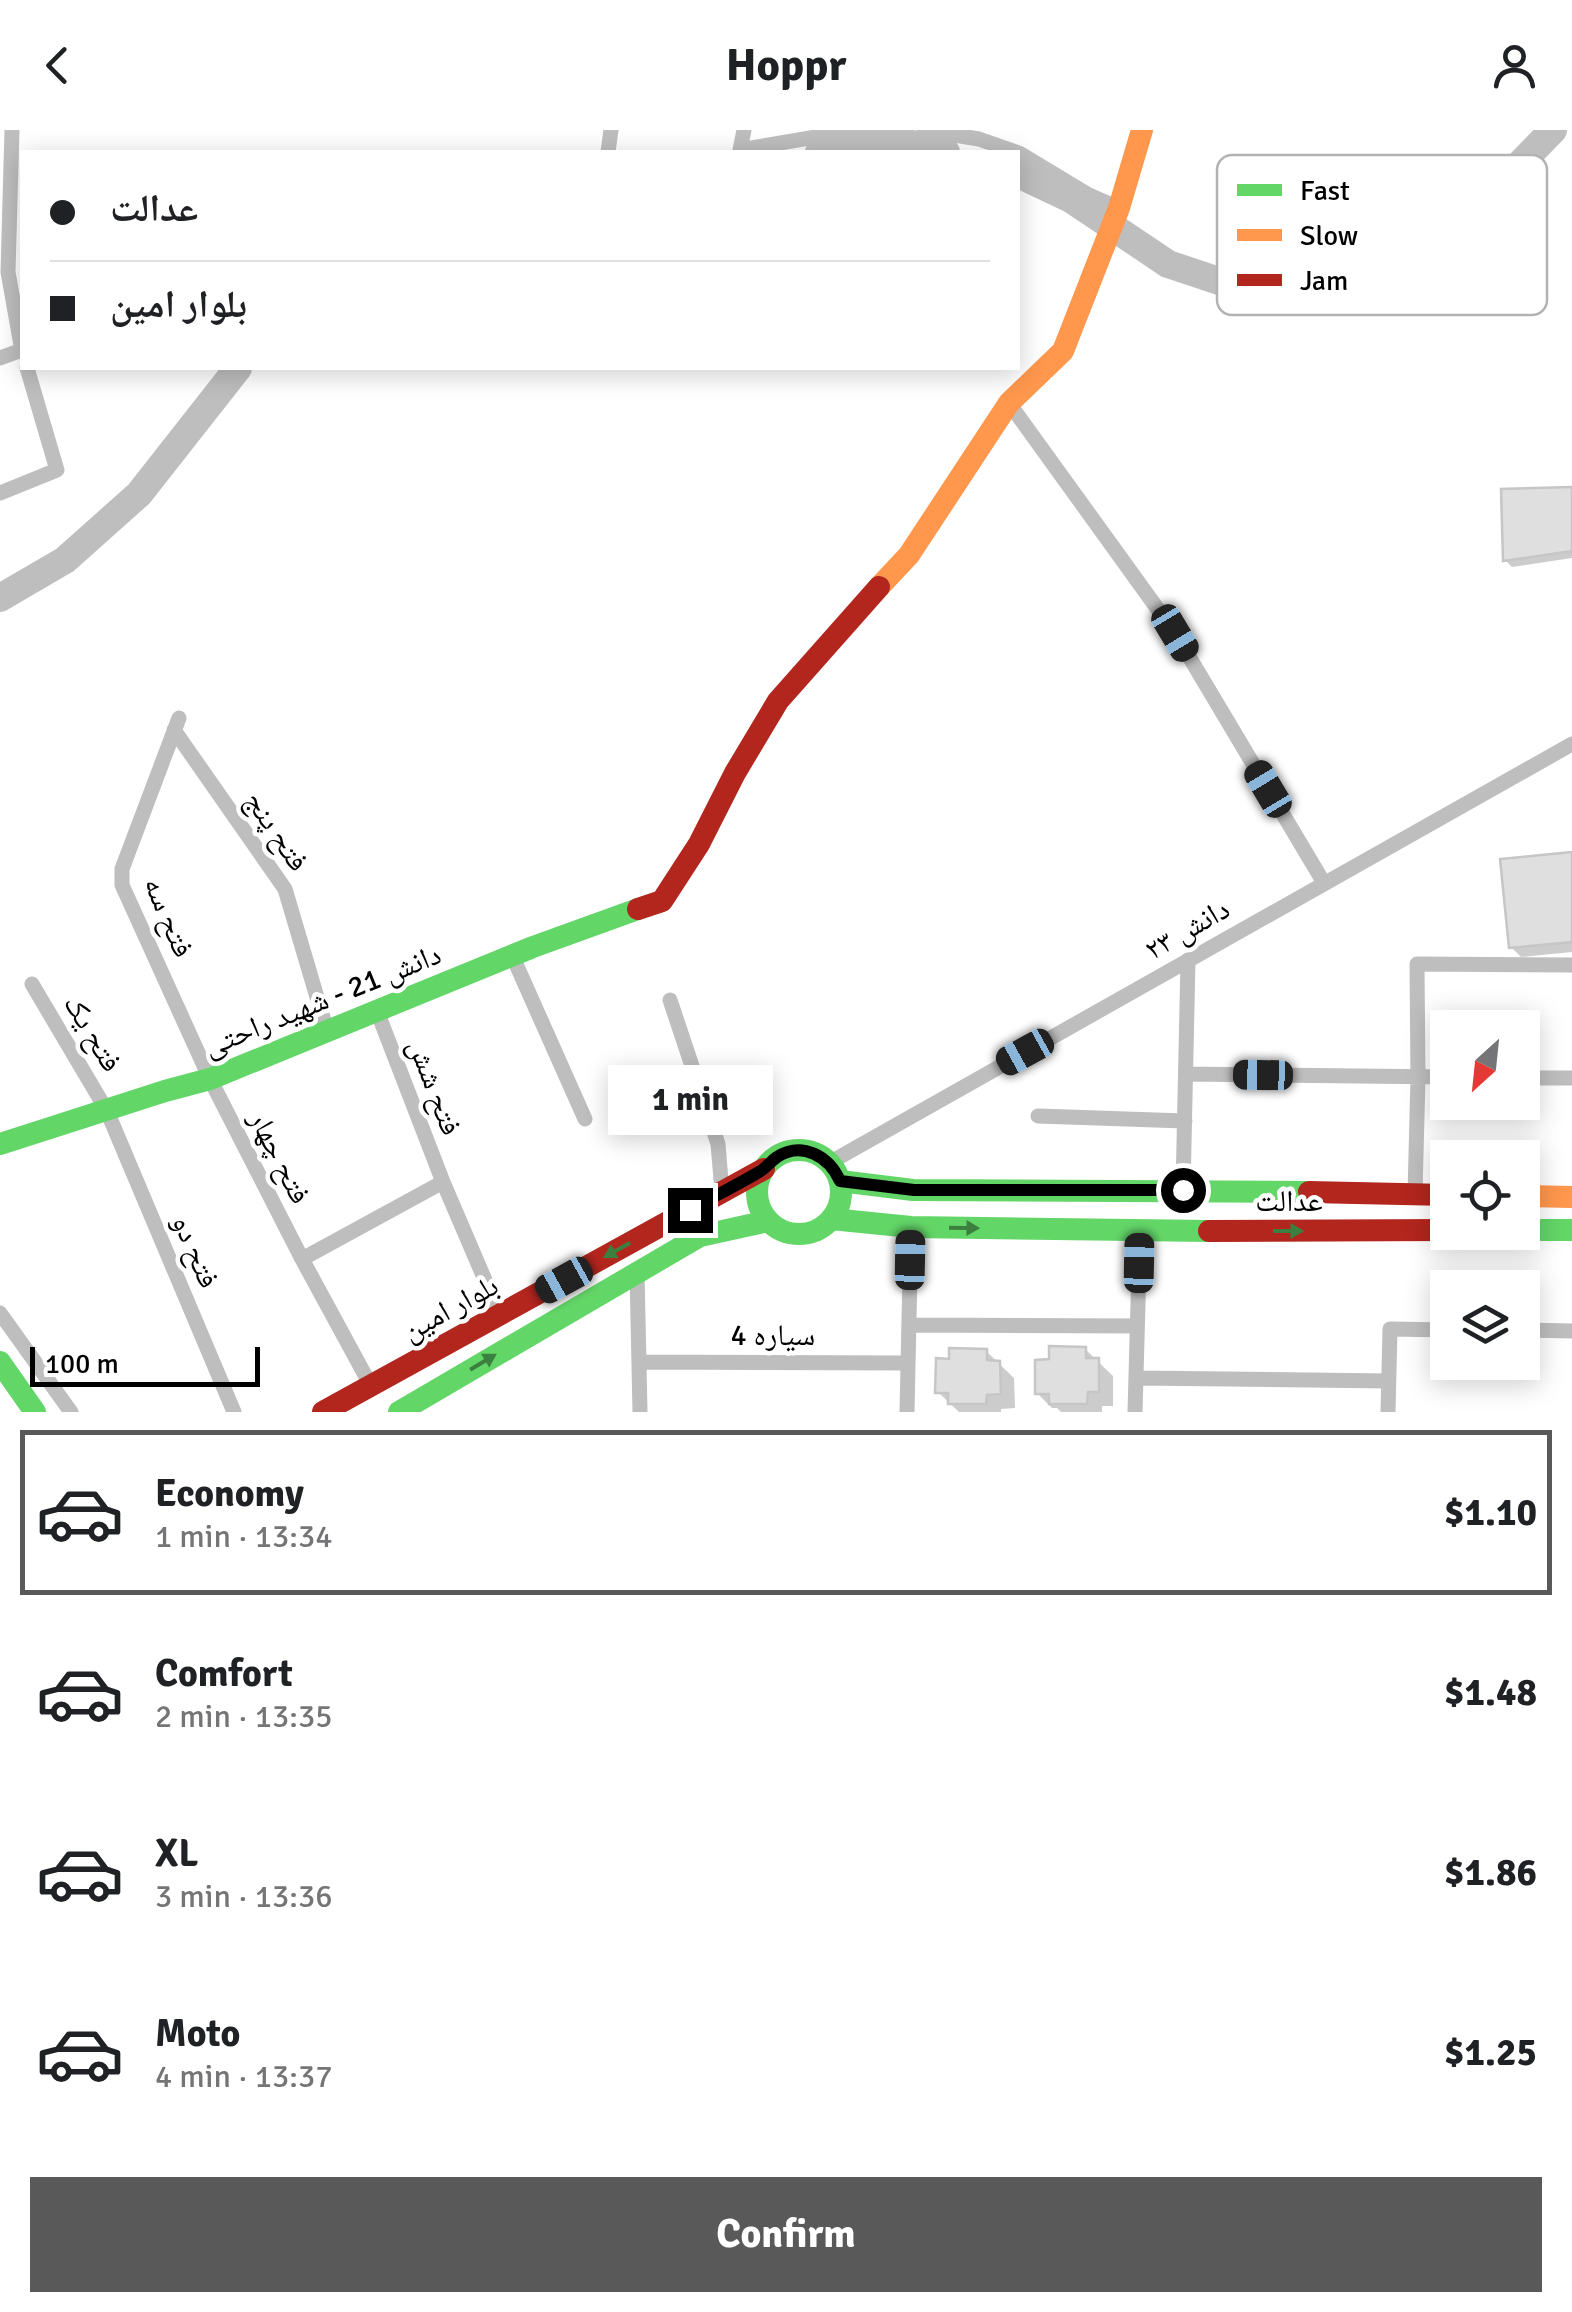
<!DOCTYPE html>
<meta charset="utf-8">
<style>
body{margin:0;font-family:Signika,"Noto Naskh Arabic",sans-serif;background:#f2f2f2;color:#202124;height:100vh;display:flex;flex-direction:column;font-size:38px;white-space:nowrap}
*{box-sizing:border-box;margin:0}
p{font-size:32px;color:#757577}
.icon{flex:none;width:55px;height:55px;fill:none;stroke:currentColor;stroke-width:2;stroke-linecap:round;stroke-linejoin:round}
.map{position:relative;height:1282px;overflow:hidden}
.drawer{display:flex;flex-direction:column;background:#fff;flex:1}
.drawer>*{flex:none}
.banner{position:absolute;left:20px;top:20px;width:1000px;height:220px;border-radius:0px;box-shadow:0 5px 25px #0003;display:grid;align-content:center;height:220px;padding:0 30px;background:#fff}
.needle{width:65px;rotate:207deg}
.tools{position:absolute;left:1430px;top:880px;display:grid;gap:20px}
.tools a{display:grid;place-items:center;width:110px;height:110px;border-radius:0px;background:#fff;box-shadow:0 5px 25px #0003;font-size:50px}
.scale{position:absolute;left:30px;bottom:25px;width:230px;box-sizing:border-box;padding-left:10px;border:5px solid #000;border-top:0;font-size:28px;line-height:35px;white-space:nowrap;color:#000;-webkit-text-stroke:8px #fff;paint-order:stroke}
.end{position:absolute;width:45px;height:45px;margin:-22px;border:12px solid #000;background:#fff;box-shadow:0 0 0 5px #fff}
.from{border-radius:50%}
.bubble{position:absolute;height:70px;border-radius:0px;background:#fff;box-shadow:0 5px 25px #0003;font-size:32px;font-weight:700;line-height:70px;text-align:center}
.car{position:absolute;width:30px;height:60px;margin:-30px -15px;border-radius:12px;box-shadow:0 0 8px 2px #0007;background:linear-gradient(#222 24%,#8ab4d8 0 40%,#222 0 76%,#8ab4d8 0 86%,#222 0)}
.banner b{display:flex;align-items:center;gap:35px;height:95px;font-size:38px}
.banner b+b{border-top:2px solid #e0e0e0}
.banner i{width:25px;height:25px;background:#202124}
ul{padding:18px 0 0;list-style:none}
li{display:flex;align-items:center;gap:30px;height:165px;margin:0 20px 15px;padding:0 10px;border:5px solid transparent;border-radius:0px}
li div{flex:1}
li b{display:block;font-size:38px}
li em{font-style:normal;font-weight:700}
li.on{border-color:#595959}
li>.icon{width:90px;height:90px;stroke-width:1.5}
.primary-button{display:flex;gap:20px;margin-top:auto;padding:20px 30px}
.primary-button a{flex:1;height:115px;border-radius:0px;background:#595959;color:#fff;font-size:40px;font-weight:700;line-height:115px;text-align:center}
header{display:flex;justify-content:space-between;align-items:center;height:130px;padding:0 30px;background:#fff;font-size:45px;font-weight:700}
.map>svg:first-child{display:block}
.shadow{fill:#0003}
.lines{fill:none;stroke-linecap:round;stroke-linejoin:round}
.river{stroke:#bebebe;stroke-width:28}
.building{fill:#dfdfdf;stroke:#c6c6c6;stroke-width:2.5}
.street{stroke:#bebebe;stroke-width:15}
.fast{stroke:#63d668;stroke-width:22}
.slow{stroke:#ff974d;stroke-width:22}
.jam{stroke:#b3261e;stroke-width:22}
.oneway{fill:#3b803e}
.route{stroke:#000;stroke-width:12}
.labels{text-anchor:middle;stroke-width:9;stroke-linejoin:round;paint-order:stroke}
.street-label{font-size:30px;fill:#000;stroke:#fff}
.key{fill:#fff;stroke:#b2b2b2;stroke-width:2.5}
.key-label{font-size:28px;fill:#000}
</style>
<header><svg class="icon" aria-label="back" viewBox="0 0 24 24"><path d="M15 5l-7 7 7 7"/></svg>Hoppr<svg class="icon" aria-label="person" viewBox="0 0 24 24"><circle cx="12" cy="8" r="4"/><path d="M4 21q1-7 8-7t8 7"/></svg></header>
<div class="map">
<svg width="1572" height="1282" viewBox="0 0 1572 1282">
<rect width="100%" height="100%" fill="#fff"/>
<!-- shadow -->
<path class="shadow" d="M1572 359V428L1512 437 1505 430Z
M1572 724V822L1521 827 1511 817Z
M1085 1219 1113 1246V1276H1102V1282H1061L1057 1278H1052L1037 1263 1051 1232Z
M986 1221 1014 1248 1015 1278 1001 1279V1282H959L938 1262 951 1232Z"/>
<g class="lines">
<!-- river -->
<path class="river" d="M819 22 890 9 946 22
M1018 44 1071 69 1168 134 1246 160 1314 152 1416 105 1516 38 1553 0
M0 468 65 430 139 364 238 238"/>
</g>
<!-- building -->
<path class="building" d="M1572 357V421L1503 431 1501 359Z
M1572 722V812L1509 818 1500 729Z
M1049 1216 1086 1217V1228H1099V1262H1088L1087 1274H1049V1264H1035V1230L1049 1229Z
M949 1218 987 1219V1230L1000 1231 1001 1264 987 1265 986 1274H948V1263H935L936 1228 949 1229Z"/>
<g class="lines">
<!-- street -->
<path class="street" d="M12 0 8 142 22 221
M744 0 740 20 856 0
M924 0 979 9 1019 23 1087 64 1119 78
M608 22 611 0
M0 228 22 220
M1009 273 1175 503 1324 753
M0 363 57 340 27 238
M179 588 122 739V755L210 949 302 1129 371 1256
M174 600 285 759 327 901
M512 825 585 989
M32 854 107 981 234 1282
M670 870 718 1014 722 1062
M377 881 443 1052
M1186 944 1448 947
M1522 948H1572
M1038 986 1185 991
M829 1033 1572 614
M1183 1060 1188 830
M1415 1064 1418 947 1417 834 1572 835
M302 1129 443 1052 500 1185
M637 1142 640 1282
M0 1183 71 1282
M909 1195 1137 1196
M1522 1200 1572 1201
M639 1232 908 1233
M1137 1248 1388 1251
M907 1282 911 1097
M1135 1282 1140 1101
M1388 1282 1390 1199 1448 1200"/>
<!-- fast -->
<path class="fast" d="M0 1014 165 961 210 949 533 817 638 779
M757 1062a42 42 0 1 1 84 0a42 42 0 1 1-84 0Z
M840 1051 913 1060 1309 1062
M831 1089 911 1097 1209 1101
M1522 1100H1572
M0 1232 35 1282
M399 1282 700 1106 768 1091"/>
<!-- slow -->
<path class="slow" d="M879 457 909 425 1009 273 1063 221 1119 78 1142 0
M1522 1066 1572 1067"/>
<!-- jam -->
<path class="jam" d="M638 779 662 771 699 714 735 643 778 571 879 457
M1309 1062 1448 1065
M1209 1101 1448 1100
M323 1282 764 1039"/>
</g>
<!-- one-way arrows -->
<defs><path id="oneway-solid" d="M-6-.8H1V-3.2L6.5 0L1 3.2V.8H-6Z" transform="scale(2.5)"/></defs>
<g class="oneway">
<use href="#oneway-solid" transform="translate(964 1098) rotate(1)"/>
<use href="#oneway-solid" transform="translate(1288 1101)"/>
<use href="#oneway-solid" transform="translate(617 1120) rotate(151)"/>
<use href="#oneway-solid" transform="translate(483 1232) rotate(-31)"/>
</g>
<g class="lines">
<!-- route -->
<path class="route" d="M690 1080C713 1067 737 1055 759 1042 766 1038 770 1032 777 1027 802 1011 829 1026 840 1051L914 1060H1183"/>
</g>
<g class="labels">
<!-- street labels -->
<g class="street-label">
<text transform="translate(277 701) rotate(56)" y="10">فتح پنج</text>
<text transform="translate(169 787) rotate(67)" y="10">فتح سه</text>
<text transform="translate(1187 799) rotate(-30)" y="10">دانش ۲۳</text>
<text transform="translate(322 870) rotate(-22)" y="10">دانش 21 - شهید راحتی</text>
<text transform="translate(93 903) rotate(59)" y="10">فتح یک</text>
<text transform="translate(435 957) rotate(69)" y="10">فتح شش</text>
<text transform="translate(280 1027) rotate(63)" y="10">فتح چهار</text>
<text x="1289" y="1081">عدالت</text>
<text transform="translate(196 1121) rotate(67)" y="10">فتح دو</text>
<text transform="translate(450 1178) rotate(-29)" y="10">بلوار امین</text>
<text x="773" y="1215">سیاره 4</text>
</g>
</g>
<!-- legend -->
<rect x="1217" y="25" width="330" height="160" rx="15" class="key"/>
<rect x="1237" y="54" width="45" height="12" fill="#63d668"/>
<rect x="1237" y="99" width="45" height="12" fill="#ff974d"/>
<rect x="1237" y="144" width="45" height="12" fill="#b3261e"/>
<g class="key-label">
<text x="1300" y="70">Fast</text>
<text x="1300" y="115">Slow</text>
<text x="1300" y="160">Jam</text>
</g>
</svg>
<div class="tools">
<a><svg class="needle" viewBox="-14 -14 28 28"><path d="M0-13l5 13h-10z" fill="#e53935"/><path d="M0 13l5-13h-10z" fill="#757577"/></svg></a>
<a><svg class="icon" aria-label="locate" viewBox="0 0 24 24"><circle cx="12" cy="12" r="6"/><path d="M12 2v4M12 18v4M2 12h4M18 12h4"/></svg></a>
<a><svg class="icon" aria-label="layers" viewBox="0 0 24 24"><path d="M12 4l9 5-9 5-9-5zM3 14l9 5 9-5"/></svg></a>
</div>
<div class="scale">100 m</div>
<i class="end from" style="left:1183px;top:1060px"></i>
<i class="end" style="left:690px;top:1080px"></i>
<div class="bubble" style="left:608px;top:935px;width:165px">1 min</div>
<i class="car" style="left:1175px;top:503px;rotate:149deg"></i>
<i class="car" style="left:1268px;top:659px;rotate:329deg"></i>
<i class="car" style="left:1025px;top:922px;rotate:241deg"></i>
<i class="car" style="left:1263px;top:945px;rotate:271deg"></i>
<i class="car" style="left:910px;top:1130px;rotate:1deg"></i>
<i class="car" style="left:1139px;top:1133px;rotate:1deg"></i>
<i class="car" style="left:564px;top:1150px;rotate:241deg"></i>
<div class="banner">
<b><i class="from"></i>عدالت</b>
<b><i></i>بلوار امین</b>
</div>
</div>
<section class="drawer">
<ul>
<li class="on"><svg class="icon" aria-label="car" viewBox="0 0 24 24"><path d="M5 17H2v-5l4-1 3-4h7l3 4 3 1v5h-3M9 17h6M6 11h13"/><circle cx="7" cy="17" r="2"/><circle cx="17" cy="17" r="2"/></svg><div><b>Economy</b><p>1 min · 13:34</p></div><em>$1.10</em></li>
<li><svg class="icon" aria-label="car" viewBox="0 0 24 24"><path d="M5 17H2v-5l4-1 3-4h7l3 4 3 1v5h-3M9 17h6M6 11h13"/><circle cx="7" cy="17" r="2"/><circle cx="17" cy="17" r="2"/></svg><div><b>Comfort</b><p>2 min · 13:35</p></div><em>$1.48</em></li>
<li><svg class="icon" aria-label="car" viewBox="0 0 24 24"><path d="M5 17H2v-5l4-1 3-4h7l3 4 3 1v5h-3M9 17h6M6 11h13"/><circle cx="7" cy="17" r="2"/><circle cx="17" cy="17" r="2"/></svg><div><b>XL</b><p>3 min · 13:36</p></div><em>$1.86</em></li>
<li><svg class="icon" aria-label="car" viewBox="0 0 24 24"><path d="M5 17H2v-5l4-1 3-4h7l3 4 3 1v5h-3M9 17h6M6 11h13"/><circle cx="7" cy="17" r="2"/><circle cx="17" cy="17" r="2"/></svg><div><b>Moto</b><p>4 min · 13:37</p></div><em>$1.25</em></li>
</ul>
<div class="primary-button"><a>Confirm</a></div>
</section>
